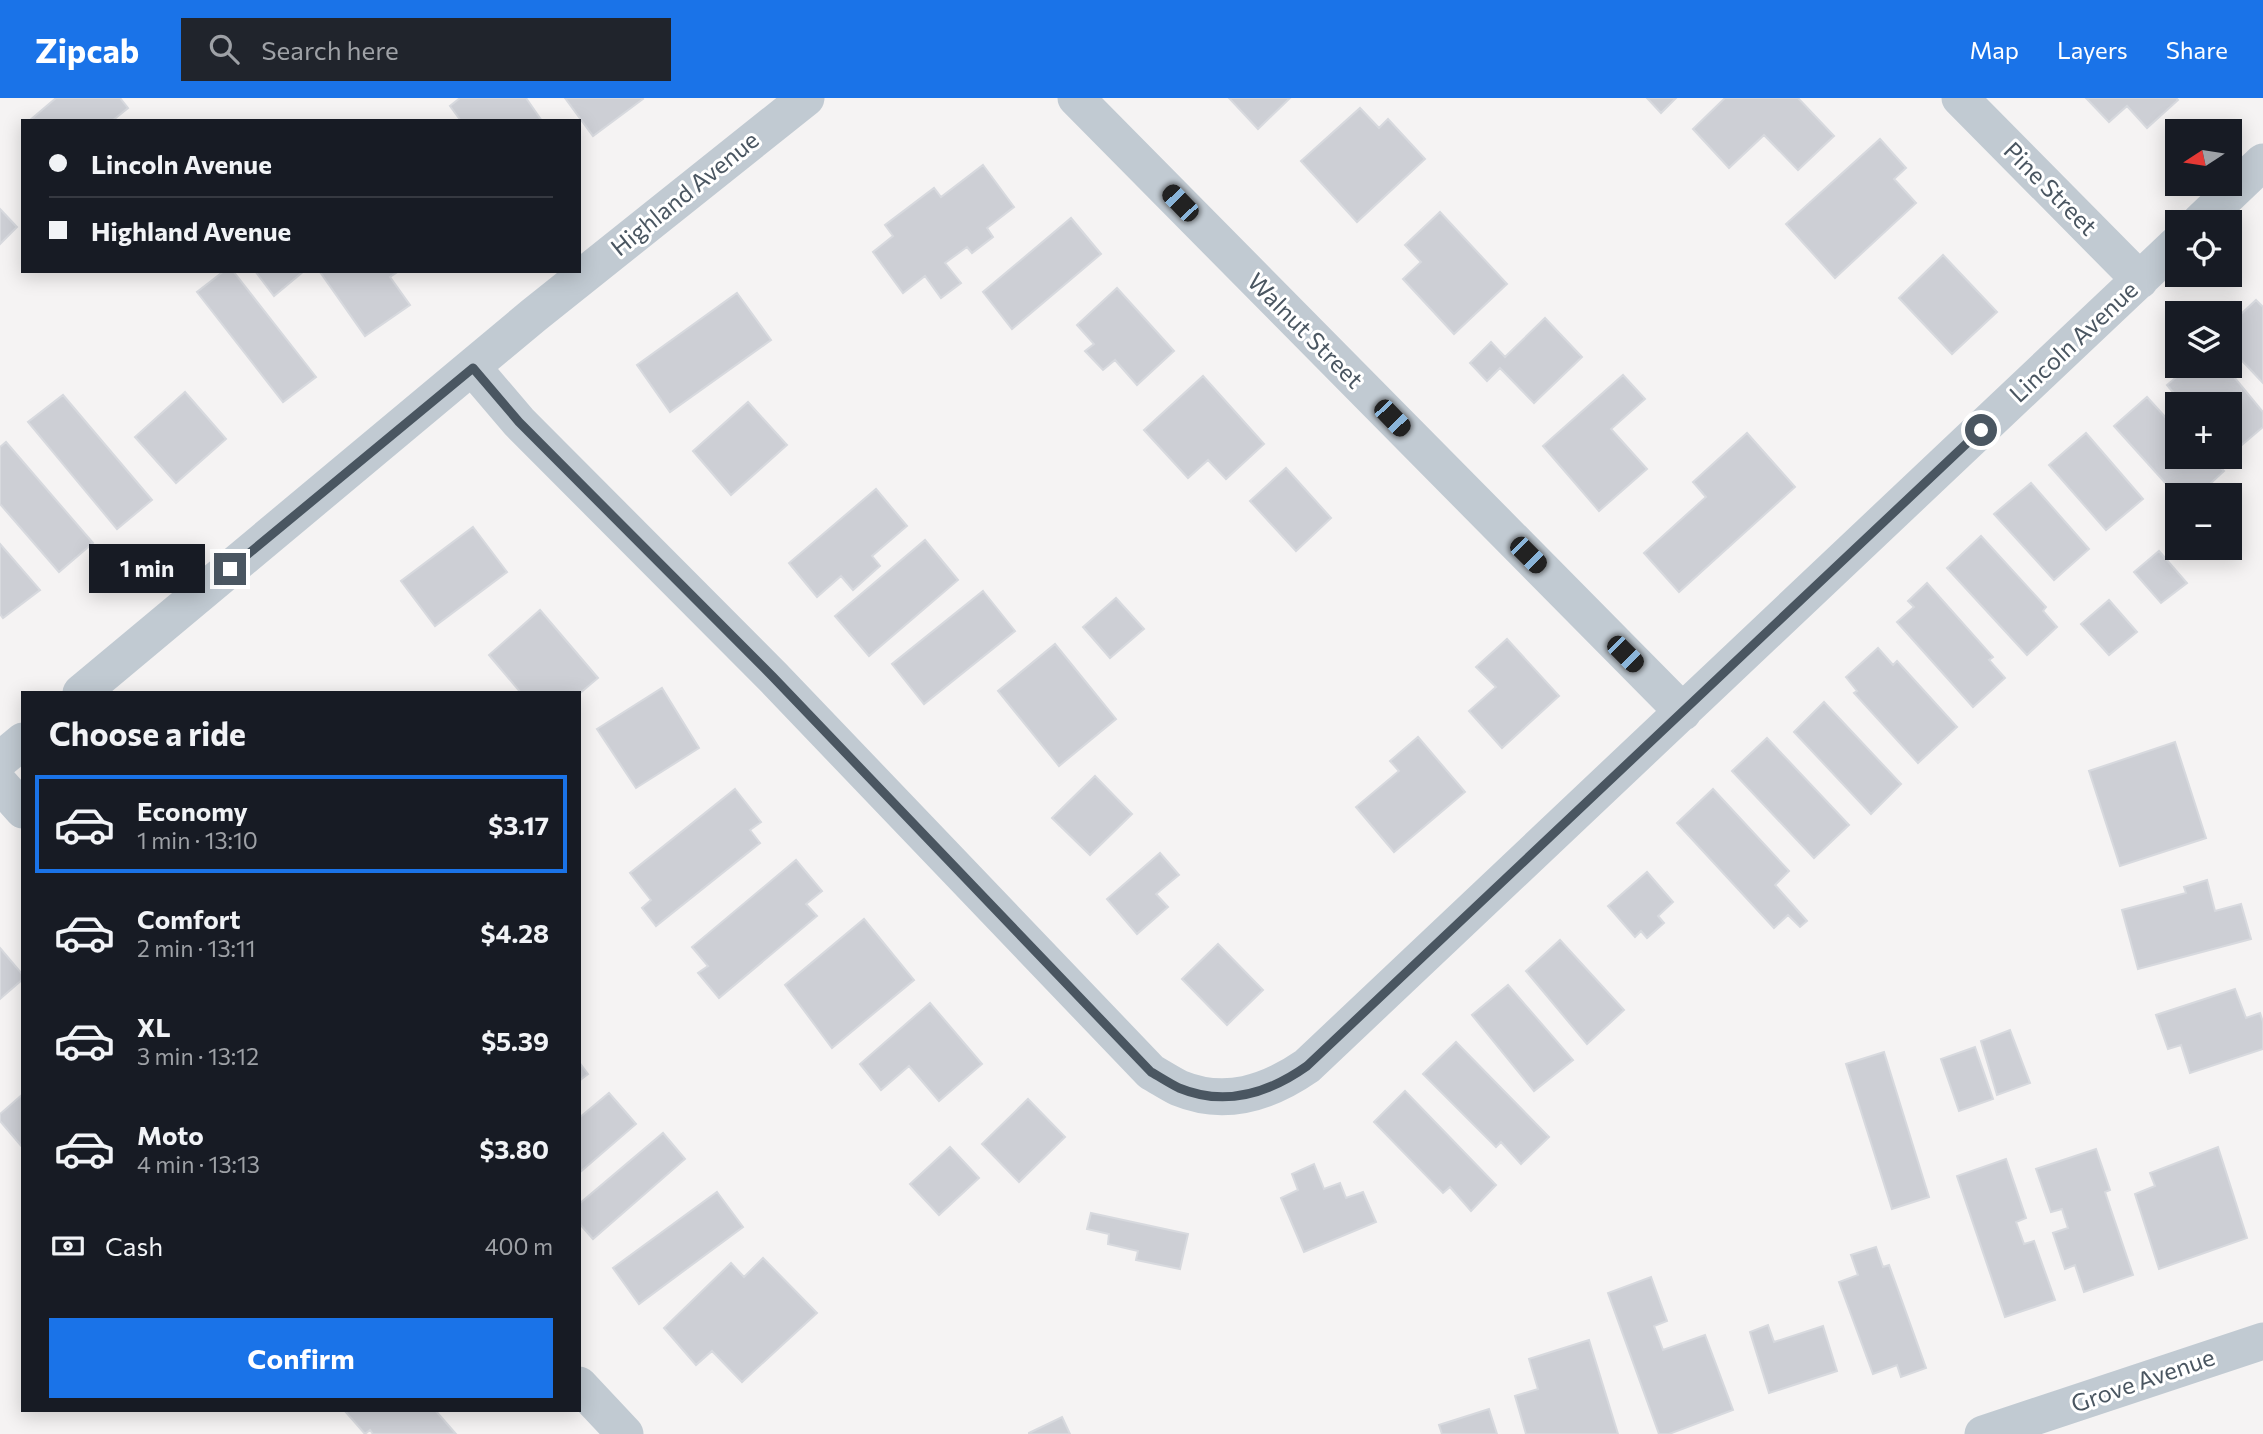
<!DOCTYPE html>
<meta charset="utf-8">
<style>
body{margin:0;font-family:Commissioner,sans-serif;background:#20242c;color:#f1f3f6;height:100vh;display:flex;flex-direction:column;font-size:26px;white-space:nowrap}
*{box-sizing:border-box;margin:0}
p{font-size:23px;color:#9ea1a6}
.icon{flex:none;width:38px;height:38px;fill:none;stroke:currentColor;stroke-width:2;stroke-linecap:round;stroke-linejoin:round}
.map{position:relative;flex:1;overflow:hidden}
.sheet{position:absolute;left:21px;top:593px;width:560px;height:721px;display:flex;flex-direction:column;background:#171b24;border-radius:0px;box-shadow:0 4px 18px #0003}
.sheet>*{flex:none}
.top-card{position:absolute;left:21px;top:21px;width:560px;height:154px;border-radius:0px;box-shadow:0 4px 18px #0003;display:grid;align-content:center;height:154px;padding:0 28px;background:#171b24}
.needle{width:46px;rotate:258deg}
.controls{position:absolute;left:2165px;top:21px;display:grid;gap:14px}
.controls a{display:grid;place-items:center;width:77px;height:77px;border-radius:0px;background:#171b24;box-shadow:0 4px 18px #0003;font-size:35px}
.end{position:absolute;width:32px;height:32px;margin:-16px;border:9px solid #4a5661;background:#fff;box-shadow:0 0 0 4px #fff}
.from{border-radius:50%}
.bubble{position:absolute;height:49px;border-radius:0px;background:#171b24;box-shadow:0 4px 18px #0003;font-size:23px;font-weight:700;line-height:49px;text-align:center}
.car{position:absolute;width:21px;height:42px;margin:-21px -10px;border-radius:9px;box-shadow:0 0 5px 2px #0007;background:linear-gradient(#222 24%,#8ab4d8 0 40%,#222 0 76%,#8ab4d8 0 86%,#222 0)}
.top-card b{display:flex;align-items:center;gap:24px;height:66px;font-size:26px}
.top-card b+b{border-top:2px solid #363941}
.top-card i{width:18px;height:18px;background:#f1f3f6}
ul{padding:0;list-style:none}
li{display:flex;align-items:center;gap:21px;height:98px;margin:0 14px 10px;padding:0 14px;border:4px solid transparent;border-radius:0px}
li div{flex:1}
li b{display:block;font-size:26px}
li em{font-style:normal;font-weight:700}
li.active{border-color:#1a73e8}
li>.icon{width:63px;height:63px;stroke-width:1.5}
h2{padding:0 28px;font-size:32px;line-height:84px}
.pay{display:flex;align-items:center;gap:18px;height:77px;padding:0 28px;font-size:26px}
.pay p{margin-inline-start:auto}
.cta{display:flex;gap:14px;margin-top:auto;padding:14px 28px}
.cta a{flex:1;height:80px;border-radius:0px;background:#1a73e8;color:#fff;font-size:28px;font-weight:700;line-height:80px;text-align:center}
header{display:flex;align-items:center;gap:42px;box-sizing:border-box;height:98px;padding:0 35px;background:#1a73e8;color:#fff}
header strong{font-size:33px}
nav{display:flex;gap:38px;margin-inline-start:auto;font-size:24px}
.search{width:490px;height:63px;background:#20242c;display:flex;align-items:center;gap:18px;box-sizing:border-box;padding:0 24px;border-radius:0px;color:#9ea1a6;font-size:26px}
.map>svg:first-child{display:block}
.building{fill:#cdcfd5;stroke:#d7d9de;stroke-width:2}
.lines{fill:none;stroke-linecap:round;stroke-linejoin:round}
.street{stroke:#c1cad2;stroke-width:37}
.route{stroke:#4a5661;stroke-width:9}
.labels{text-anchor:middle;stroke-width:6;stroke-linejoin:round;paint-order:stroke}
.street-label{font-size:24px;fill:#4a5661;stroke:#fff}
</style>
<header>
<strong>Zipcab</strong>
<div class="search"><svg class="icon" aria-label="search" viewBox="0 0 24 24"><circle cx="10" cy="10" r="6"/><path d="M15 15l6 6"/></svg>Search here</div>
<nav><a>Map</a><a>Layers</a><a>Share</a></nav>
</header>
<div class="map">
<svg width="2263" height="1336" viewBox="0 0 2263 1336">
<rect width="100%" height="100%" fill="#f5f3f3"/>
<!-- building -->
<path class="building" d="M56 0H120L128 10 112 23H29Z
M460 0H526L542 23H461L450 8Z
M565 0H642L643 1 593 38Z
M1229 0H1290L1258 31Z
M1647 0H1676L1661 15Z
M1725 0H1798L1834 38 1798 72 1764 37 1729 70 1693 31Z
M2086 0H2176L2178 2 2147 30 2127 8 2109 24Z
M1360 10 1379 30 1388 21 1425 61 1357 124 1301 63Z
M1880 41 1906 70 1894 81 1916 105 1835 180 1786 126Z
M983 67 1014 109 987 130 993 139 972 155 967 149 945 165 961 185 941 200 925 178 903 195 873 154 893 138 885 127 934 90 941 99Z
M0 111 17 129 0 146Z
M1440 114 1507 186 1454 236 1403 181 1421 164 1405 147Z
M1071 120 1101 156 1012 231 983 194Z
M1943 157 1997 214 1952 256 1899 200Z
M224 173H233L316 279 283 304 197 194Z
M255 173H304L274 198Z
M399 173 390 179 410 207 365 238 320 174Z
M1117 190 1174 253 1137 287 1115 262 1103 272 1085 253 1094 246 1077 227Z
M737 195 771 242 670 314 637 267Z
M2256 202 2263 209V285L2230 250V215H2226L2232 209 2240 217Z
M1545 220 1582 259 1534 305 1500 270 1487 283 1470 265 1491 244 1505 259Z
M2189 268H2225L2263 314V329L2230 357V306H2183L2167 287Z
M1623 277 1645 301 1611 331 1647 371 1599 413 1543 348Z
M1203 278 1264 346 1226 381 1208 362 1188 380 1144 332Z
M185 294 226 341 176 385 135 339Z
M63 297 152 402 117 431 28 324Z
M2147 299 2177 332V359H2211L2224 373 2198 397 2177 398 2114 328Z
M748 304 787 347 731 397 693 353Z
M1747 335 1795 389 1679 494 1644 455 1706 399 1693 384Z
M2086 335 2143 401 2106 432 2049 367Z
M6 344 93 445 59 474 0 406V349Z
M1286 370 1331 420 1296 453 1250 403Z
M2031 385 2089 451 2054 482 1994 416Z
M876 391 907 428 872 458 880 468 853 492 841 478 817 499 789 465Z
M473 429 507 474 435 528 401 483Z
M1981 438 2046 509 2043 513 2057 529 2027 557 1947 470Z
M925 442 958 482 869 558 835 518Z
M0 446 40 492 3 520 0 516Z
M2159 453 2187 485 2161 505 2134 474Z
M1927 485 1993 559 1989 562 2005 580 1973 609 1897 524 1914 509 1908 503Z
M983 493 1015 533 924 606 892 566Z
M1116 500 1144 531 1110 560 1083 529Z
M2109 502 2137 534 2109 557 2081 526Z
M540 512 598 580 579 596 521 595 489 557Z
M1507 541 1559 598 1502 650 1469 613 1496 589 1476 569Z
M1055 546 1116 621 1059 668 998 593Z
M1878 550 1893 567 1897 563 1957 629 1918 665 1854 595 1857 593 1846 579Z
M662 590 699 650 636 690 597 631Z
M1824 604 1901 686 1871 716 1794 634Z
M1418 639 1465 694 1394 754 1356 709 1399 673 1390 663Z
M1767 640 1849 727 1814 760 1732 673Z
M2175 644 2206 740 2120 768 2089 673Z
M1095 678 1132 716 1090 757 1052 720Z
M735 691 761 724 750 732 760 745 656 828 642 810 651 802 630 775Z
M1713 691 1789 773 1775 787 1807 823 1800 829 1788 817 1774 830 1677 725Z
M1160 755 1179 777 1156 796 1168 809 1137 836 1107 801Z
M796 762 822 793 806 806 817 818 719 900 698 875 708 868 692 849Z
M1647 774 1673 804 1658 818 1664 825 1647 840 1641 833 1635 839 1608 808Z
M2207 782 2215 813 2241 806 2251 841 2138 871 2122 812 2186 795 2184 789Z
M864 821 914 882 832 950 785 887Z
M1560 842 1624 912 1587 946 1526 873Z
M1218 846 1263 892 1227 927 1182 881Z
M0 850 23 877V881L0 901Z
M1508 887 1573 962 1534 993 1472 917Z
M2235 891 2246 920 2260 915 2263 924V951L2190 975 2181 947 2168 951 2156 917Z
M930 905 982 966 939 1003 909 968 881 992 860 966Z
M2010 932 2030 985 1997 997 1981 943Z
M1456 944 1549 1039 1521 1066 1501 1044 1496 1049 1423 976Z
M1975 949 1993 1001 1959 1013 1941 961Z
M1884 954 1929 1099 1892 1111 1846 966Z
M579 964 588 976 579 983Z
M1405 993 1496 1087 1471 1113 1450 1089 1443 1095 1374 1024Z
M609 995 636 1026 579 1075V1020Z
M23 996V1050L0 1023V1016Z
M1028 1001 1065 1039 1019 1084 982 1046Z
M663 1035 685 1061 593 1141 579 1125V1106Z
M950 1049 979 1080 939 1117 910 1086Z
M2218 1049 2247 1140 2159 1171 2135 1096 2155 1088 2150 1075Z
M2096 1051 2110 1092 2105 1094 2133 1177 2084 1194 2075 1167 2065 1171 2053 1135 2068 1130 2062 1111 2051 1114 2036 1071Z
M2006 1061 2026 1120 2016 1124 2024 1146 2034 1143 2055 1202 2005 1219 1957 1078Z
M1314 1066 1324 1091 1340 1085 1346 1100 1363 1094 1376 1124 1304 1154 1281 1100 1298 1092 1292 1076Z
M717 1094 743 1129 639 1206 613 1170Z
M1091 1115 1188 1136 1180 1171 1136 1162 1138 1153 1108 1146 1109 1136 1087 1131Z
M1876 1149 1883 1169 1889 1167 1926 1270 1901 1279 1897 1267 1873 1276 1839 1184 1858 1177 1851 1157Z
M763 1160 817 1215 742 1284 712 1253 696 1267 664 1230 731 1165 744 1179Z
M1651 1179 1667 1223 1654 1228 1663 1252 1705 1237 1733 1312 1669 1336H1659L1608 1195Z
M1768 1227 1774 1244 1823 1228 1837 1273 1769 1295 1750 1234Z
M1589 1242 1618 1336H1526L1515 1298 1538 1291 1529 1261Z
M1489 1311 1497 1336H1442L1439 1327Z
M344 1312H435L456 1336H373L370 1332 365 1336Z
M1062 1319 1070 1336H1029V1335Z"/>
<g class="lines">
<!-- street -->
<path class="street" d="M1076 0 1683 614
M1960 0 2140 182
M2200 124 2263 64
M473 270 519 324 773 579 1151 974C1160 979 1169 985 1179 990 1225 1009 1268 995 1307 968L2177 146
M81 595 534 217 806 0
M0 662 23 643
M0 686 23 712
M579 1287 625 1336
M1983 1336 2263 1243"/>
</g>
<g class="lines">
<!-- route -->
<path class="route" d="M230 471 473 270 519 324 773 579 1151 974C1160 979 1169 985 1179 990 1225 1009 1269 995 1307 968L1981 332"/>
</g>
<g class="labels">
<!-- street labels -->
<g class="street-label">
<text transform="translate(2050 91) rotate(45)" y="8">Pine Street</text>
<text transform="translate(685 96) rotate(-39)" y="8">Highland Avenue</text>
<text transform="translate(1305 233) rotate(45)" y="8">Walnut Street</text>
<text transform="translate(2074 244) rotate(-43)" y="8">Lincoln Avenue</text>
<text transform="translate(2143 1283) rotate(-19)" y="8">Grove Avenue</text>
</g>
</g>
</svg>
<div class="controls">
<a><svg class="needle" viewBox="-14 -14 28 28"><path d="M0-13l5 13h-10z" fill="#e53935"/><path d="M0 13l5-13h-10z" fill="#9ea1a6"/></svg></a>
<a><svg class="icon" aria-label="locate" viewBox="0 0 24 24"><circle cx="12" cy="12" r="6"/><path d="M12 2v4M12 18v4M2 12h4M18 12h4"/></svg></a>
<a><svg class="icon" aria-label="layers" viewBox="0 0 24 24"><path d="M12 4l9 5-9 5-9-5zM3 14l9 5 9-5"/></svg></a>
<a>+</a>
<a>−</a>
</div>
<i class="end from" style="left:1981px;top:332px"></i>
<i class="end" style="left:230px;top:471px"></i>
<div class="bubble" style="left:89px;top:446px;width:116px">1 min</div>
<i class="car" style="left:1180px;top:105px;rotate:316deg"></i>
<i class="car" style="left:1392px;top:320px;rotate:136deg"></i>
<i class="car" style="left:1528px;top:457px;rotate:135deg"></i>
<i class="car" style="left:1625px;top:556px;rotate:135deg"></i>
<div class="top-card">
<b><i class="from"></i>Lincoln Avenue</b>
<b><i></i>Highland Avenue</b>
</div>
<section class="sheet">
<h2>Choose a ride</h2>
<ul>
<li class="active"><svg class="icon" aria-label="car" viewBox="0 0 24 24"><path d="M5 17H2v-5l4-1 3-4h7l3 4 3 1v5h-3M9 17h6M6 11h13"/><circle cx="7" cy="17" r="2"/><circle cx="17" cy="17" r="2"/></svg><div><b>Economy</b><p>1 min · 13:10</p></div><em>$3.17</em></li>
<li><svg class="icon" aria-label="car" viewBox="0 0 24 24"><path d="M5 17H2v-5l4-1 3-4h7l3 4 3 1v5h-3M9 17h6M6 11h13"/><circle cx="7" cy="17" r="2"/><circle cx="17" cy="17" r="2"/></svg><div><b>Comfort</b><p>2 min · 13:11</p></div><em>$4.28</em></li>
<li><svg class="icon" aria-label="car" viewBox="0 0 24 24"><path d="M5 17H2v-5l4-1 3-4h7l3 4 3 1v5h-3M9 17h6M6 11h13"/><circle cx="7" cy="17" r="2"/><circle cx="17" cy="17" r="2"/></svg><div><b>XL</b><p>3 min · 13:12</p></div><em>$5.39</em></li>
<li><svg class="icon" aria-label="car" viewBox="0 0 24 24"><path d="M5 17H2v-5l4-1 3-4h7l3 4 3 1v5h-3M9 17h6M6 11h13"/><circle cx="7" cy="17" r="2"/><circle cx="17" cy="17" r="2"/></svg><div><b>Moto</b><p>4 min · 13:13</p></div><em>$3.80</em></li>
</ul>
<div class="pay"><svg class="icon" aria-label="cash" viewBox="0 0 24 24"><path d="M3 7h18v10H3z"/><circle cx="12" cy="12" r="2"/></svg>Cash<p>400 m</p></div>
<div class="cta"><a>Confirm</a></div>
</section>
</div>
